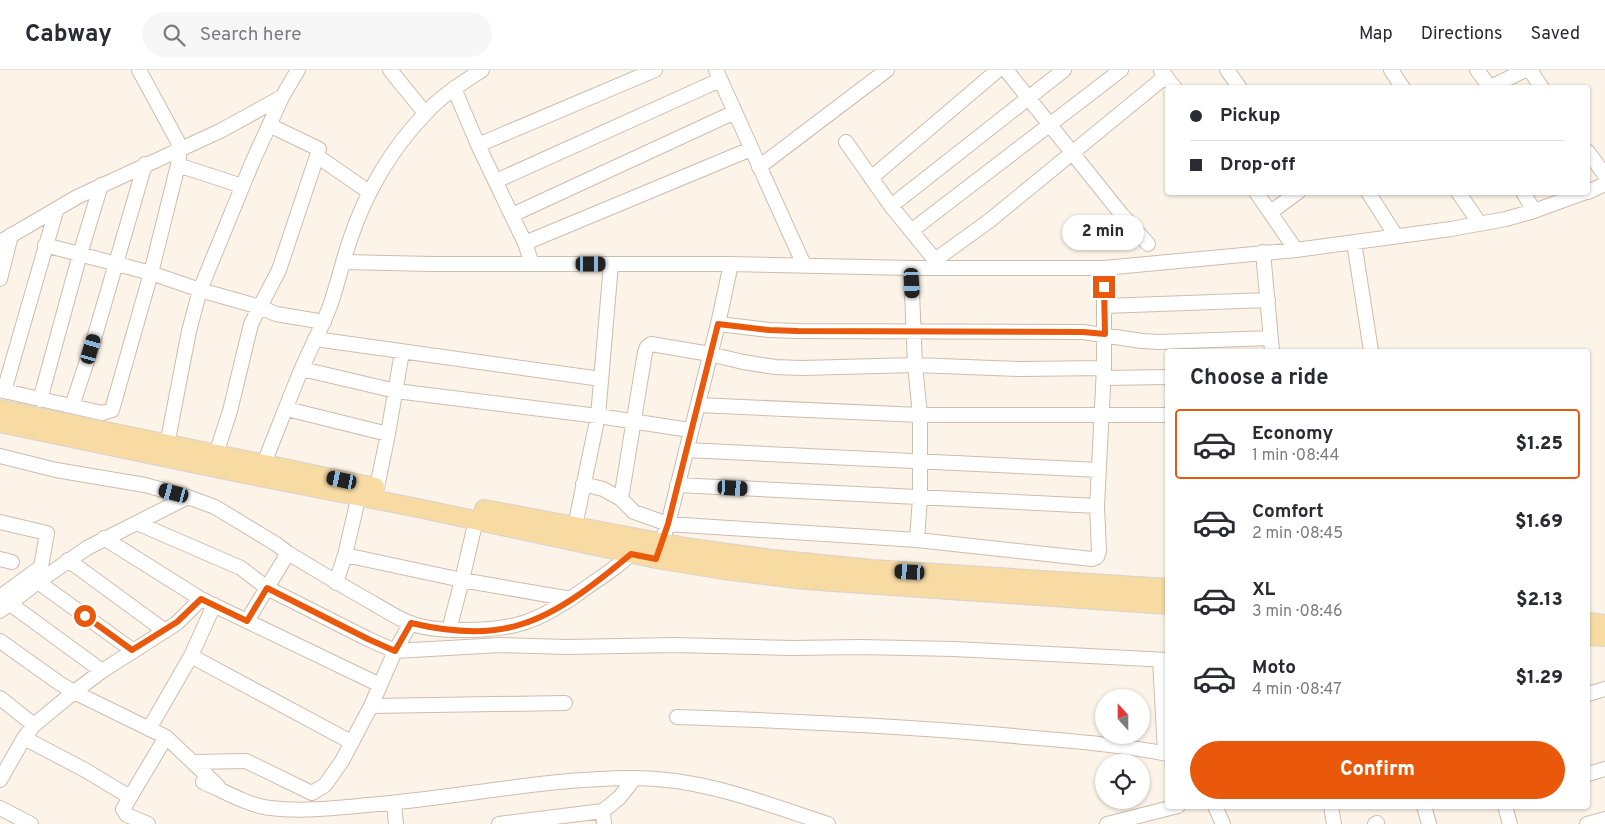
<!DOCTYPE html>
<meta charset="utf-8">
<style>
body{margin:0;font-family:Overpass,sans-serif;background:#f7f7f7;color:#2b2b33;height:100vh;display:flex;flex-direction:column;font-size:19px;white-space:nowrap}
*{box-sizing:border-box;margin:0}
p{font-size:16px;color:#7c7c81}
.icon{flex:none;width:28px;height:28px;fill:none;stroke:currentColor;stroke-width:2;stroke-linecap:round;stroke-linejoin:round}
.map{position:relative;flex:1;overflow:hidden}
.drawer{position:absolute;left:1165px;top:279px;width:425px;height:460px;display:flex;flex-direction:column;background:#fff;border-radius:5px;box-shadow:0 1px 4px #0004}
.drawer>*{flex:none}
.banner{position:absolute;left:1165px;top:15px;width:425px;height:110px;border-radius:5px;box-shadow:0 1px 4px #0004;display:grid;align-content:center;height:110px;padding:0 25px;background:#fff}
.needle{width:32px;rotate:339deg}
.tools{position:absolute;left:1095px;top:619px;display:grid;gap:10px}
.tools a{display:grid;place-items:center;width:55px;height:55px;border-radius:50%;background:#fff;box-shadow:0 1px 4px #0004;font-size:25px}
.end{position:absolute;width:22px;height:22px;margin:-11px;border:6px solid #ea580c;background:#fff;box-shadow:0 0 0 2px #fff}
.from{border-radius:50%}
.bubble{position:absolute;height:35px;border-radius:18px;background:#fff;box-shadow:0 1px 4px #0004;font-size:16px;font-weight:800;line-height:35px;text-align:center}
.car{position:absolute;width:15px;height:30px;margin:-15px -8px;border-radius:6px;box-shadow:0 0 4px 1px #0007;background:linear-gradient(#222 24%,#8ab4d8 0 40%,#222 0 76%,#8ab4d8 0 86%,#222 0)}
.banner b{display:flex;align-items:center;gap:18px;height:48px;font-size:19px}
.banner b+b{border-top:1px solid #e1e1e2}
.banner i{width:12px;height:12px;background:#2b2b33}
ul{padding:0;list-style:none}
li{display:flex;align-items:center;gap:15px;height:70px;margin:0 10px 8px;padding:0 15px;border:2px solid transparent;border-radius:5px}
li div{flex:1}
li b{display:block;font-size:19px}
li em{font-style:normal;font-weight:800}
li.selected{border-color:#ea580c}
li>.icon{width:45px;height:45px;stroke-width:1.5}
h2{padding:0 25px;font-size:22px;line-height:60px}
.primary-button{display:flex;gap:10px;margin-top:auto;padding:10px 25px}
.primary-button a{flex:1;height:58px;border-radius:30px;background:#ea580c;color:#fff;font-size:20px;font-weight:800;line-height:58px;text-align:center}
header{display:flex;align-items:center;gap:30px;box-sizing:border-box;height:70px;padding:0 25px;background:#fff;border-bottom:1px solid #e1e1e2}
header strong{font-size:24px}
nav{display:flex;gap:28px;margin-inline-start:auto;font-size:18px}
.search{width:350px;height:45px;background:#f7f7f7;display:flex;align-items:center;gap:12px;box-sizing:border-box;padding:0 18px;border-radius:28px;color:#7c7c81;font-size:19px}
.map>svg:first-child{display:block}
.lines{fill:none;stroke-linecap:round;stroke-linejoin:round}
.minor-casing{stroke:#cebcae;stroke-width:16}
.major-casing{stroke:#d9d1cd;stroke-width:20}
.minor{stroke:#fff;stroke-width:14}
.major{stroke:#f8daa3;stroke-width:18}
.route{stroke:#ea580c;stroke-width:6}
</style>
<header>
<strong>Cabway</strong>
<div class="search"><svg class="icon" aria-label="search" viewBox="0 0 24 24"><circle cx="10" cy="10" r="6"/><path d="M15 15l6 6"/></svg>Search here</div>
<nav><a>Map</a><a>Directions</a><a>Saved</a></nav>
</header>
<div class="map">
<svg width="1605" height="754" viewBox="0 0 1605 754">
<rect width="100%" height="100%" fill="#fcf4e8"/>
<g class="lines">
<!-- minor casing -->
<g class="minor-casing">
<path id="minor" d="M139 0 177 70 180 79 178 95 242 116
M390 0 425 43
M716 0 804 195
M1006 0 1122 145 1148 174
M1227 0 1240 18
M1391 0 1403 18
M1477 0 1490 17
M1530 0 1542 18
M1161 1 1175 18
M454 18 478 75 525 173 532 194
M1489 18 1525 0
M269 55 319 79
M846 72 891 136 935 190
M478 75 655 0
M1588 82 1605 105
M759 97 887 0
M871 108 998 0
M496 111 720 10
M1256 122 1296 180
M1368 122 1396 166
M1458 122 1480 154
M1523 122 1534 141
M1588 122 1605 114
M891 136 1064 0
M1271 142 1298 122
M512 145 735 42
M911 161 1121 0
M0 172 77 127 220 61 282 27
M1354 172 1371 281
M525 173 751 79
M45 175 151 203 200 220 260 237 276 244 324 252
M1263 182 1272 281
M344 192 432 194H731L911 198H1104L1296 180 1451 159 1506 149 1534 141 1586 122
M911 198 915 295 920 345V428L917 470
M943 198 935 190 989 151 1166 6
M1104 198V298L1097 436 1099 481 1097 487 1092 489 917 470 668 454 634 442 621 429 645 282 647 277 651 274 710 284 743 292 775 297 802 298 915 295 1021 299 1104 298
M0 209 11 165
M1104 236 1268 230
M718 254 769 260 798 261 1083 262 1142 271 1159 272 1271 268
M315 269 601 309
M302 299 396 321 598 346 690 360
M1104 308 1168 307
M0 320 102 343 112 340 151 203 178 95
M4 321 56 141
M40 330 80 184 101 115
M698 335 920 345H1168
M72 336 91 279 145 94
M287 339 388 364
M167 375 189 261 200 220 252 93 282 27 298 0
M686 380 1099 400
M216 384 230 341 251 254 279 200 317 86 369 122
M0 386 56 400 145 415 188 427 215 437 276 474 288 483 247 551
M264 393C277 361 289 329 302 298 311 277 322 257 330 236 338 213 343 189 351 167 366 122 392 78 425 44 441 26 462 13 482 0
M583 414 603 419 621 429
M677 415 1097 436
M377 417 388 364 402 282
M0 452 47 463 41 497 0 527
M137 453 241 498 267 518 368 569 395 581 501 575 567 577 674 575 792 578 860 577 954 579 1168 590
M575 456 598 346 611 194
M104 468 201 529 380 615
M658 482 668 454 718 254 731 194
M288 483C316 500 344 517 373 533 385 540 397 548 410 553 425 559 443 560 459 560 513 561 539 552 583 520 601 507 622 495 636 478
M345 485 462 510 571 529
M0 489 12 492
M68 490 165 561
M38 512 132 580
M336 513 345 485 359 425
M9 533 102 601
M0 541 38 512 87 478 188 427
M449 560 462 510 476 450
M0 571 59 613 74 622 166 667 218 716
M191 586 351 672
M1160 590 1165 683
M1588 624 1605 619
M0 628 34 655
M371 636 565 633
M677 647C793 651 909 656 1025 667 1072 671 1121 675 1168 684
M149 659 191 586 214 535
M24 668 85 700 130 727
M193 692 246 691 312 723 325 715 342 691 371 636 395 581 411 553
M1588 704 1605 699
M0 710 24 668 34 655 74 622 102 601 177 553 201 529
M203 712C224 721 247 735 270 738 302 742 336 738 368 735 457 728 545 708 634 708 702 708 764 733 828 754
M394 733 396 754
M1215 736 1223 754
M1331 736 1334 754
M1424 736 1429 754
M1505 736 1510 754
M0 738 31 754
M603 741 604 754
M148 754 127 745 123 739 166 667
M499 754 603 741 619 728 635 708
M1107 754 1178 736
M1375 754 1377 753
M1587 754 1605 749"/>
</g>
<!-- major casing -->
<g class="major-casing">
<path id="major" d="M0 339C125 366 250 390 375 417
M0 353 230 401 418 438 656 489 724 500 805 510 1168 535
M484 439 691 478 772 489 872 499 1168 518
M1588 552 1605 554
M1588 566 1605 567"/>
</g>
<!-- minor -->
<use href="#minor" class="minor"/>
<!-- major -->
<use href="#major" class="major"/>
</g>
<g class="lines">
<!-- route -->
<path class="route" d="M85 546 132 580 177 552 201 529 247 551 267 518 368 569 395 581 411 553C445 561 487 566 522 554 561 542 600 510 631 484L656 489 668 454 718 254 769 260 798 261 1083 262 1105 264 1104 217"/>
</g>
</svg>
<div class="tools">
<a><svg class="needle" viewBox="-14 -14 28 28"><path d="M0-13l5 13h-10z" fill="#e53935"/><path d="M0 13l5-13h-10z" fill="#7c7c81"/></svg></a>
<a><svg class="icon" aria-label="locate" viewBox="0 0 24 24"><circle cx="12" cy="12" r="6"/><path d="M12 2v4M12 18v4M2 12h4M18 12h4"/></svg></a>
</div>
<i class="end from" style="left:85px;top:546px"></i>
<i class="end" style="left:1104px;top:217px"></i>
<div class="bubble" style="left:1062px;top:145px;width:82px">2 min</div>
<i class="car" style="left:591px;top:194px;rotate:90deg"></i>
<i class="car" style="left:912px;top:213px;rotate:177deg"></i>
<i class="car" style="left:91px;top:279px;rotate:16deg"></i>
<i class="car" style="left:342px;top:410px;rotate:282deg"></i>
<i class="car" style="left:733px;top:418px;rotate:93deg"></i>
<i class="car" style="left:174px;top:423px;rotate:285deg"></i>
<i class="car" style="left:910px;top:502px;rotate:273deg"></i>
<div class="banner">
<b><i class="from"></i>Pickup</b>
<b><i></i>Drop-off</b>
</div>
<section class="drawer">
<h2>Choose a ride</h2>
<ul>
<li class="selected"><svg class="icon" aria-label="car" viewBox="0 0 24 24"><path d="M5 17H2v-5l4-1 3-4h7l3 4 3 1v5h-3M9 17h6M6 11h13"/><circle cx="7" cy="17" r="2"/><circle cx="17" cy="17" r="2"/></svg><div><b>Economy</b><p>1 min · 08:44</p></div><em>$1.25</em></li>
<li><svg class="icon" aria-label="car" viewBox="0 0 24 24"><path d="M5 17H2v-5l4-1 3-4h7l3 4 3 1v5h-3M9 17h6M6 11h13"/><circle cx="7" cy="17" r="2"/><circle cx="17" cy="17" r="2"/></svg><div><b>Comfort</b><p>2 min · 08:45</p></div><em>$1.69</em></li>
<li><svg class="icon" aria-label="car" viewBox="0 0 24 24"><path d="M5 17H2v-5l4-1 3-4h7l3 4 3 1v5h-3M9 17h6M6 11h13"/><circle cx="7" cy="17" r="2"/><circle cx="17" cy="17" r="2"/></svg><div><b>XL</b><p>3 min · 08:46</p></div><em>$2.13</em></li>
<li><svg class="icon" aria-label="car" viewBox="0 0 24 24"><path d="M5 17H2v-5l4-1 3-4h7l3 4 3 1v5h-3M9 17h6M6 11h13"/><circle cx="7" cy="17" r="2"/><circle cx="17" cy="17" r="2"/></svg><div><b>Moto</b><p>4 min · 08:47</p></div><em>$1.29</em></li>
</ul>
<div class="primary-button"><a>Confirm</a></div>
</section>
</div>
